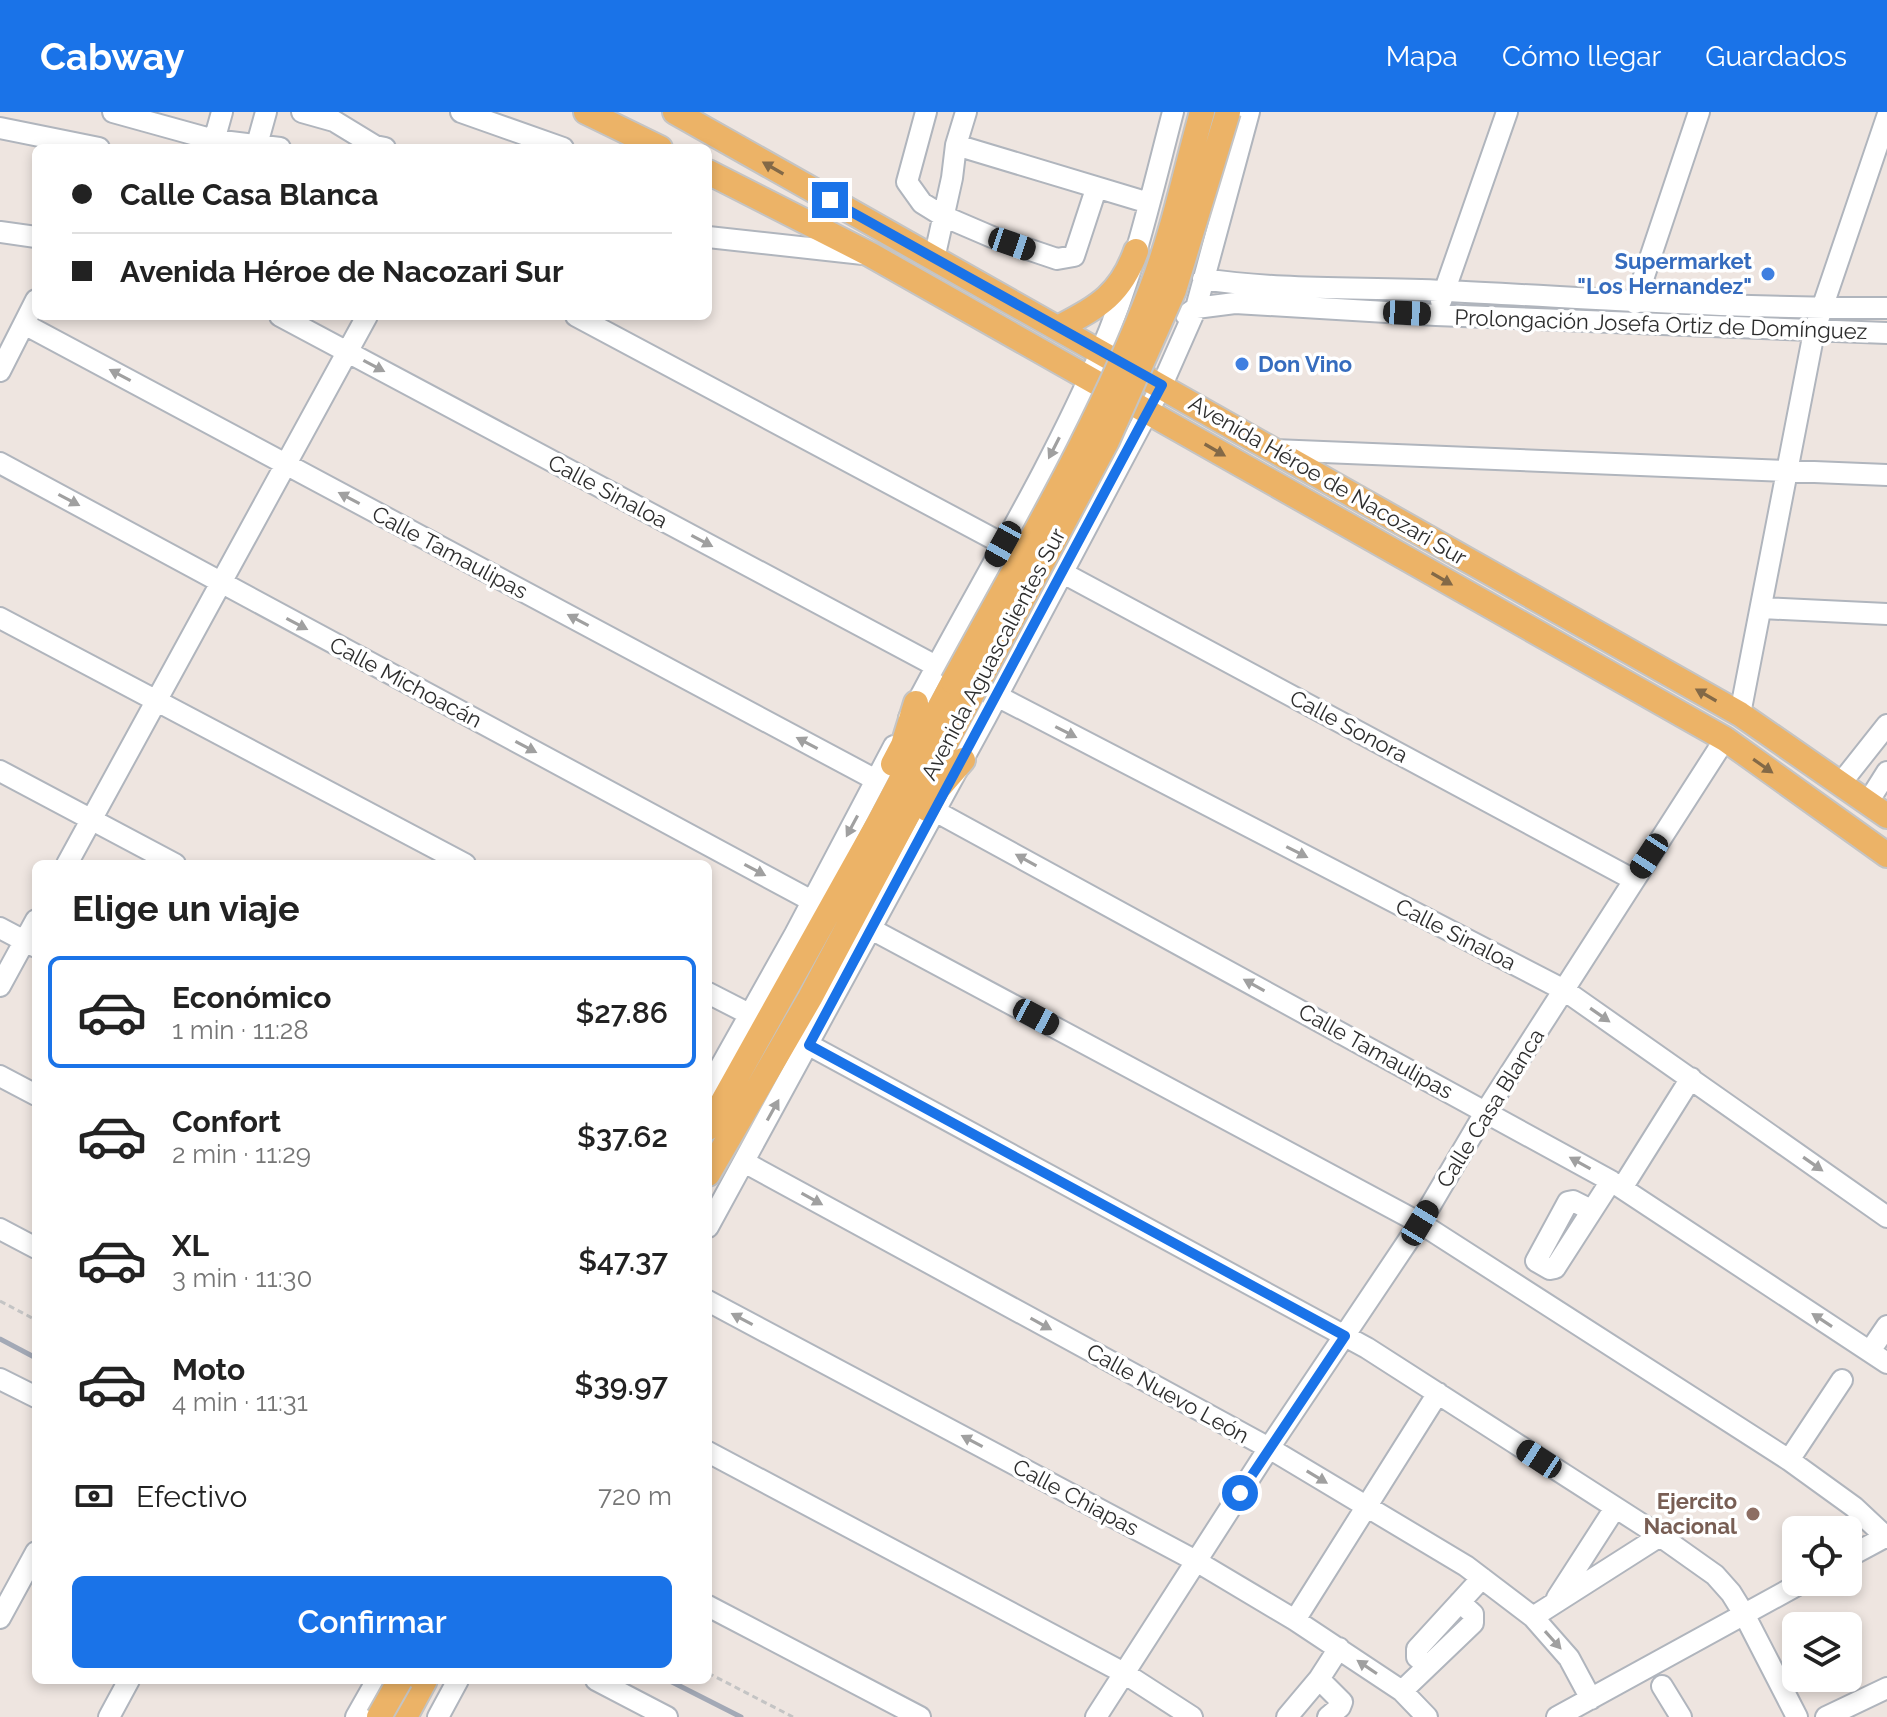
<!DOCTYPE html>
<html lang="es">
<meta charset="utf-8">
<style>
body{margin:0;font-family:Raleway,sans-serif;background:#f6f6f6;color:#222;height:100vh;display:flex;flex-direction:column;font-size:30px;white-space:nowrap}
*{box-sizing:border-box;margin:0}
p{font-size:26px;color:#767676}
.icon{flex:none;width:44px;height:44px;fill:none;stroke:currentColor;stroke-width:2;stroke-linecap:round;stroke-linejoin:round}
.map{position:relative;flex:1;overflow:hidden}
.details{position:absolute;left:32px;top:748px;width:680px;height:824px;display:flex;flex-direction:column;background:#fff;border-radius:12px;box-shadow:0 4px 12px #0003}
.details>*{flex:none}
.top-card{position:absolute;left:32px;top:32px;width:680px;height:176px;border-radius:12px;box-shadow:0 4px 12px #0003;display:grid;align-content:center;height:176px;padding:0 40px;background:#fff}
.fabs{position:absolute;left:1782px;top:1404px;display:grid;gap:16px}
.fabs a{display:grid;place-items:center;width:80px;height:80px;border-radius:12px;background:#fff;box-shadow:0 4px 12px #0003;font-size:40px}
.end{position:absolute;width:36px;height:36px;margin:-18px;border:10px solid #1a73e8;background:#fff;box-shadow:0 0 0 4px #fff}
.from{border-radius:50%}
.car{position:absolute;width:24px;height:48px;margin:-24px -12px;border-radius:10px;box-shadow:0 0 6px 2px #0007;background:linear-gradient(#222 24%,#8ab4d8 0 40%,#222 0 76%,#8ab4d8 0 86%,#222 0)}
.top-card b{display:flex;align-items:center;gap:28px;height:76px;font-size:30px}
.top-card b+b{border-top:2px solid #e0e0e0}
.top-card i{width:20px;height:20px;background:#222}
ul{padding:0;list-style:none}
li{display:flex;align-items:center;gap:24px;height:112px;margin:0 16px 12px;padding:0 24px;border:4px solid transparent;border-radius:12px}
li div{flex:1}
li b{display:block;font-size:30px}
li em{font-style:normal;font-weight:600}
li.active{border-color:#1a73e8}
li>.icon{width:72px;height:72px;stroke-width:1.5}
h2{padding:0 40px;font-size:36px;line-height:96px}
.pay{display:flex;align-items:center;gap:20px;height:88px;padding:0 40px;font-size:30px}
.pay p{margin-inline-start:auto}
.primary-button{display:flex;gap:16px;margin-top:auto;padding:16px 40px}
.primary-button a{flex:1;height:92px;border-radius:12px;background:#1a73e8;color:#fff;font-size:32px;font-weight:600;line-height:92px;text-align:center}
header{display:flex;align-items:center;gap:48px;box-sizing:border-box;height:112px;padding:0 40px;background:#1a73e8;color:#fff}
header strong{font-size:38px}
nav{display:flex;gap:44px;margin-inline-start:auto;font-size:28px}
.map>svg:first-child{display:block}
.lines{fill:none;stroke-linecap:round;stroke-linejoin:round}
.minor-casing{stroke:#b0b5bd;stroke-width:24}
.major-casing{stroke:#c4c4c4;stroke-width:28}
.path{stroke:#c4c4c4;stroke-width:3;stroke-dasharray:6 4;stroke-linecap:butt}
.minor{stroke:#fff;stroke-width:20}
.major{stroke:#ecb367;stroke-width:24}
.rail{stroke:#a3a9b6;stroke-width:5}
.major-bridge-casing{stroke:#c4c4c4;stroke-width:28;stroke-linecap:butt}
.major-bridge{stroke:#ecb367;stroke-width:24}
.oneway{fill:#836947}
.oneway2{fill:#a0a0a0}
.route{stroke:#1a73e8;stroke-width:10}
.shop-dot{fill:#3f7fe0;stroke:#fff;stroke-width:3}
.education-dot{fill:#8d6e63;stroke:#fff;stroke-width:3}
.labels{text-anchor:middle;stroke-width:7;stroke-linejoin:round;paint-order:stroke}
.shop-label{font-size:22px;font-weight:bold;fill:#366cbe;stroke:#fff;text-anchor:end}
.street-label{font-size:22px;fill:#2d2d2d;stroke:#fff}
.education-label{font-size:22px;font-weight:bold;fill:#785e54;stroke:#fff;text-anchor:end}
</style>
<header>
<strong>Cabway</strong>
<nav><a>Mapa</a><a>Cómo llegar</a><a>Guardados</a></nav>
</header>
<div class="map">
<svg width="1887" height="1605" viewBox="0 0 1887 1605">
<rect width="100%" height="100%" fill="#eee5e0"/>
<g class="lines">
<!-- minor casing -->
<g class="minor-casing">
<path id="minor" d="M113 0 214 28 280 36
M302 0 334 9 375 34 385 36
M461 0 563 36
M926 0 907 70 922 91 943 104 992 125 1057 147 1074 144 1096 77
M0 16 99 36
M956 33 1149 91
M212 36 222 0
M256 36 266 0
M0 120 36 125
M708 125 863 142
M934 147 952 66 956 33 966 0
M1203 167C1282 179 1364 175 1445 179 1592 186 1739 197 1887 196
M1441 189 1507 0
M1635 191 1699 0
M1186 203 1196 196 1235 191 1436 203 1887 221
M280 204 936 554
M576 204 1003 432
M24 212 876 668
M0 259 36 188
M1274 338 1887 363
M0 351 812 789
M1063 461 1634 768
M1762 496 1887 502
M0 506 465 752
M997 584 1564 878 1887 1105
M1740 602 1814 220 1887 5
M909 606C972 484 1047 366 1101 239 1134 162 1152 80 1173 0
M0 659 175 752
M1841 671 1887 613
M1868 690 1887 660
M935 699 1611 1069 1887 1251
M67 752 367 204
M0 816 36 835
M871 817 1420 1111 1789 1348 1854 1395 1887 1426
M0 874 36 808
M708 881 749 902
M809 933 1367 1236 1660 1424 1715 1463 1731 1481 1744 1502 1797 1605
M0 964 36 983
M708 977 795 822 894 634
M744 1050 1269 1336 1466 1454 1533 1505 1569 1546 1591 1587
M1622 1076 1691 966
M1591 1098 1573 1089 1568 1090 1536 1149 1550 1157 1555 1156 1611 1069
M708 1115 986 605 1162 273 1196 196 1249 0
M0 1117 36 1136
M708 1189 1196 1449 1295 1508 1402 1579 1427 1605
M1870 1239 1887 1214
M0 1267 36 1285
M708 1340 1124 1561 1192 1605
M1789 1348 1842 1268
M1848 1445 1887 1424
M1557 1486 1615 1396
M708 1494 920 1605
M1533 1505 1660 1424
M0 1506 36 1440
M1295 1508 1438 1281
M1426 1553 1417 1545V1537L1482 1466
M1319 1567 1342 1590 1340 1595 1328 1605
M596 1568 667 1605
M1662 1574 1681 1605
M1402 1579 1473 1511V1502L1460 1490
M109 1605 129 1568
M356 1605 377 1568
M438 1605 458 1568
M1096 1605 1269 1336 1420 1111 1486 999 1725 627
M1287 1605 1319 1567 1339 1536
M1557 1605 1803 1470
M1826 1605 1887 1576"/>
</g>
<!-- major casing -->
<g class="major-casing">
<path id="major" d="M586 0 660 36
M675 0 1740 602 1887 704
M708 60 871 143 1725 627 1887 743
M1058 216C1097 195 1120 184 1136 139
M893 652 903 633 916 591
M927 697 938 677 963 648
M708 1016 879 710 953 570
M708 1062 810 886 971 584
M405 1605 425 1568"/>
</g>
<!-- path -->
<path class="path" d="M0 1189 36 1208
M708 1561 793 1605"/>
<!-- minor -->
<use href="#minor" class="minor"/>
<!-- major -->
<use href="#major" class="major"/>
<!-- rail -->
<path class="rail" d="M0 1227 36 1246
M668 1568 741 1605"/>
<!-- major-bridge casing -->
<g class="major-bridge-casing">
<path id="major-bridge" d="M953 570C1023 441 1100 313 1152 175 1173 120 1186 57 1202 0
M971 584 1107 329 1174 178 1228 0
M379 1605 400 1568"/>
</g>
<!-- major-bridge -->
<use href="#major-bridge" class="major-bridge"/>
</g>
<!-- one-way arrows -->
<defs><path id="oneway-solid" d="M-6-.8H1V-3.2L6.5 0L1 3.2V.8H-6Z" transform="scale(2)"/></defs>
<g class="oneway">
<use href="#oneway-solid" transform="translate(773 56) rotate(-150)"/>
<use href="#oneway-solid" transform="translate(1215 338) rotate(30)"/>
<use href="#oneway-solid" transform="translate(1442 467) rotate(30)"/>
<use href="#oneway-solid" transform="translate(1706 583) rotate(-150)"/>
<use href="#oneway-solid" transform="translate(1763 654) rotate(35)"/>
</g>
<g class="oneway2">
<use href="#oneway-solid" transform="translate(374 254) rotate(28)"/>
<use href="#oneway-solid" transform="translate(120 263) rotate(-152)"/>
<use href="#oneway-solid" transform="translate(1054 336) rotate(117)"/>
<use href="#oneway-solid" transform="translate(349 386) rotate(-152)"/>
<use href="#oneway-solid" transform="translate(69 388) rotate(28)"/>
<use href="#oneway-solid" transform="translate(702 429) rotate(28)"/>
<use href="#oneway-solid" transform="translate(578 508) rotate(-152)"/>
<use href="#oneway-solid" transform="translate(297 512) rotate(28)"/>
<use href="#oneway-solid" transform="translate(1066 620) rotate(27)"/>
<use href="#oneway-solid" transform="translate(807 631) rotate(-152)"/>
<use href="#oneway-solid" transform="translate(526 635) rotate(28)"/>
<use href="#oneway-solid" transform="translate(852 714) rotate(118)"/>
<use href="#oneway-solid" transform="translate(1297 740) rotate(27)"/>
<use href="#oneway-solid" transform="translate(1026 748) rotate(-151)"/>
<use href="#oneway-solid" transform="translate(755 758) rotate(28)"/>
<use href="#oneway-solid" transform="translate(1254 873) rotate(-151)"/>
<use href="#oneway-solid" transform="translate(1600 903) rotate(35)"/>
<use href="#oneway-solid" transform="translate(773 998) rotate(-61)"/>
<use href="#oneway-solid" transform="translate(1580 1051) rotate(-151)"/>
<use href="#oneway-solid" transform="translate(1813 1052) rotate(35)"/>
<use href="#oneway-solid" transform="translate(812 1087) rotate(29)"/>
<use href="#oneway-solid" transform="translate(742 1207) rotate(-152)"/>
<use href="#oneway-solid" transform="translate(1822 1208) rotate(-147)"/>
<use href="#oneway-solid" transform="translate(1041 1212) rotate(29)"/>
<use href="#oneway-solid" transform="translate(972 1329) rotate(-152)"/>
<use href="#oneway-solid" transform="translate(1317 1365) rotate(31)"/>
<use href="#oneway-solid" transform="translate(1553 1528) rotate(48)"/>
<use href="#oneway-solid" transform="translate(1367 1555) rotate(-146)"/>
</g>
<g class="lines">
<!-- route -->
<path class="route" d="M830 88 1162 273 809 933 1345 1224 1240 1381"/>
</g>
<!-- markers -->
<g class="shop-dot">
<circle cx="1768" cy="162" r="8"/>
<circle cx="1242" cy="252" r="8"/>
</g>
<circle class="education-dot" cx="1753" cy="1402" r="8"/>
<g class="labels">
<!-- shop labels -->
<g class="shop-label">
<text x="1752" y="157">Supermarket<tspan x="1752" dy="25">"Los Hernandez"</tspan></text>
<text x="1258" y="260" text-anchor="start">Don Vino</text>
</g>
<!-- street labels -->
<g class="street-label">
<text transform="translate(1661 212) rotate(2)" y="8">Prolongación Josefa Ortiz de Domínguez</text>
<text transform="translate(1328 368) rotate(30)" y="8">Avenida Héroe de Nacozari Sur</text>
<text transform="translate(608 379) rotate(28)" y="8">Calle Sinaloa</text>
<text transform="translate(450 440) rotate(28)" y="8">Calle Tamaulipas</text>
<text transform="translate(993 542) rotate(-62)" y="8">Avenida Aguascalientes Sur</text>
<text transform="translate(406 570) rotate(28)" y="8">Calle Michoacán</text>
<text transform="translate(1349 614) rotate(28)" y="8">Calle Sonora</text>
<text transform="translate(1456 822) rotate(27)" y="8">Calle Sinaloa</text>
<text transform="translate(1376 939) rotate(29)" y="8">Calle Tamaulipas</text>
<text transform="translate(1490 996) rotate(-58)" y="8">Calle Casa Blanca</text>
<text transform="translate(1168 1281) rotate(29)" y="8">Calle Nuevo León</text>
<text transform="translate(1076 1385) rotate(28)" y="8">Calle Chiapas</text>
</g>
<!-- education labels -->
<g class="education-label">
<text x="1737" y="1397">Ejercito<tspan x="1737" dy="25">Nacional</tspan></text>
</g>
</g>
</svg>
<div class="fabs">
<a><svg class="icon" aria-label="locate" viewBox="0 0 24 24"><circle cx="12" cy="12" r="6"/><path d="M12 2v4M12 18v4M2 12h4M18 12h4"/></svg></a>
<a><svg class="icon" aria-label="layers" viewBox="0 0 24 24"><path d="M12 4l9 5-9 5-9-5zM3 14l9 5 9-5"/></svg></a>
</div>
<i class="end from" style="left:1240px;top:1381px"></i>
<i class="end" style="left:830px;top:88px"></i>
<i class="car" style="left:1012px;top:132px;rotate:109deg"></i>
<i class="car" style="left:1407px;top:201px;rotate:93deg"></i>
<i class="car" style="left:1003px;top:432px;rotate:209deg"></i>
<i class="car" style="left:1649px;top:744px;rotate:213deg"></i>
<i class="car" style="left:1036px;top:905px;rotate:118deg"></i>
<i class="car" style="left:1420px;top:1111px;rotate:31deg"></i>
<i class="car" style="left:1539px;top:1347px;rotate:303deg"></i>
<div class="top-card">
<b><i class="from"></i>Calle Casa Blanca</b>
<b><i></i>Avenida Héroe de Nacozari Sur</b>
</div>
<section class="details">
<h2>Elige un viaje</h2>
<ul>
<li class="active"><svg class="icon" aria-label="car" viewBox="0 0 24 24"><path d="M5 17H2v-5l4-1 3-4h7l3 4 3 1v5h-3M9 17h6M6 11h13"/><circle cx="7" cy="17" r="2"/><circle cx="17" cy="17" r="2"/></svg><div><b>Económico</b><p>1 min · 11:28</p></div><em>$27.86</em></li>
<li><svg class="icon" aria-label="car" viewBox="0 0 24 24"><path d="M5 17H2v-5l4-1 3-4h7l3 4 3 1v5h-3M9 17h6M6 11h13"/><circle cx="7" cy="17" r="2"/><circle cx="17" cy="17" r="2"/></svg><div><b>Confort</b><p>2 min · 11:29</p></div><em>$37.62</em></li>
<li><svg class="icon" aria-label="car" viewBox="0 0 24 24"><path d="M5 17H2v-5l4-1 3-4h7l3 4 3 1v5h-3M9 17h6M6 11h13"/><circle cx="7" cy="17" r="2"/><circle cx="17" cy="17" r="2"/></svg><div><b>XL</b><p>3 min · 11:30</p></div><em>$47.37</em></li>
<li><svg class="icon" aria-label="car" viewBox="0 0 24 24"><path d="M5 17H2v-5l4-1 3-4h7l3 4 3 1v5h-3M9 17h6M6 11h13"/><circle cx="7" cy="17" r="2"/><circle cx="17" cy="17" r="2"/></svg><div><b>Moto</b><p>4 min · 11:31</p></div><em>$39.97</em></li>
</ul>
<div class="pay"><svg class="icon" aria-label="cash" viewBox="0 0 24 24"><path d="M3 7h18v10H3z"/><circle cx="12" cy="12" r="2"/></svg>Efectivo<p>720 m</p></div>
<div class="primary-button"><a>Confirmar</a></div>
</section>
</div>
